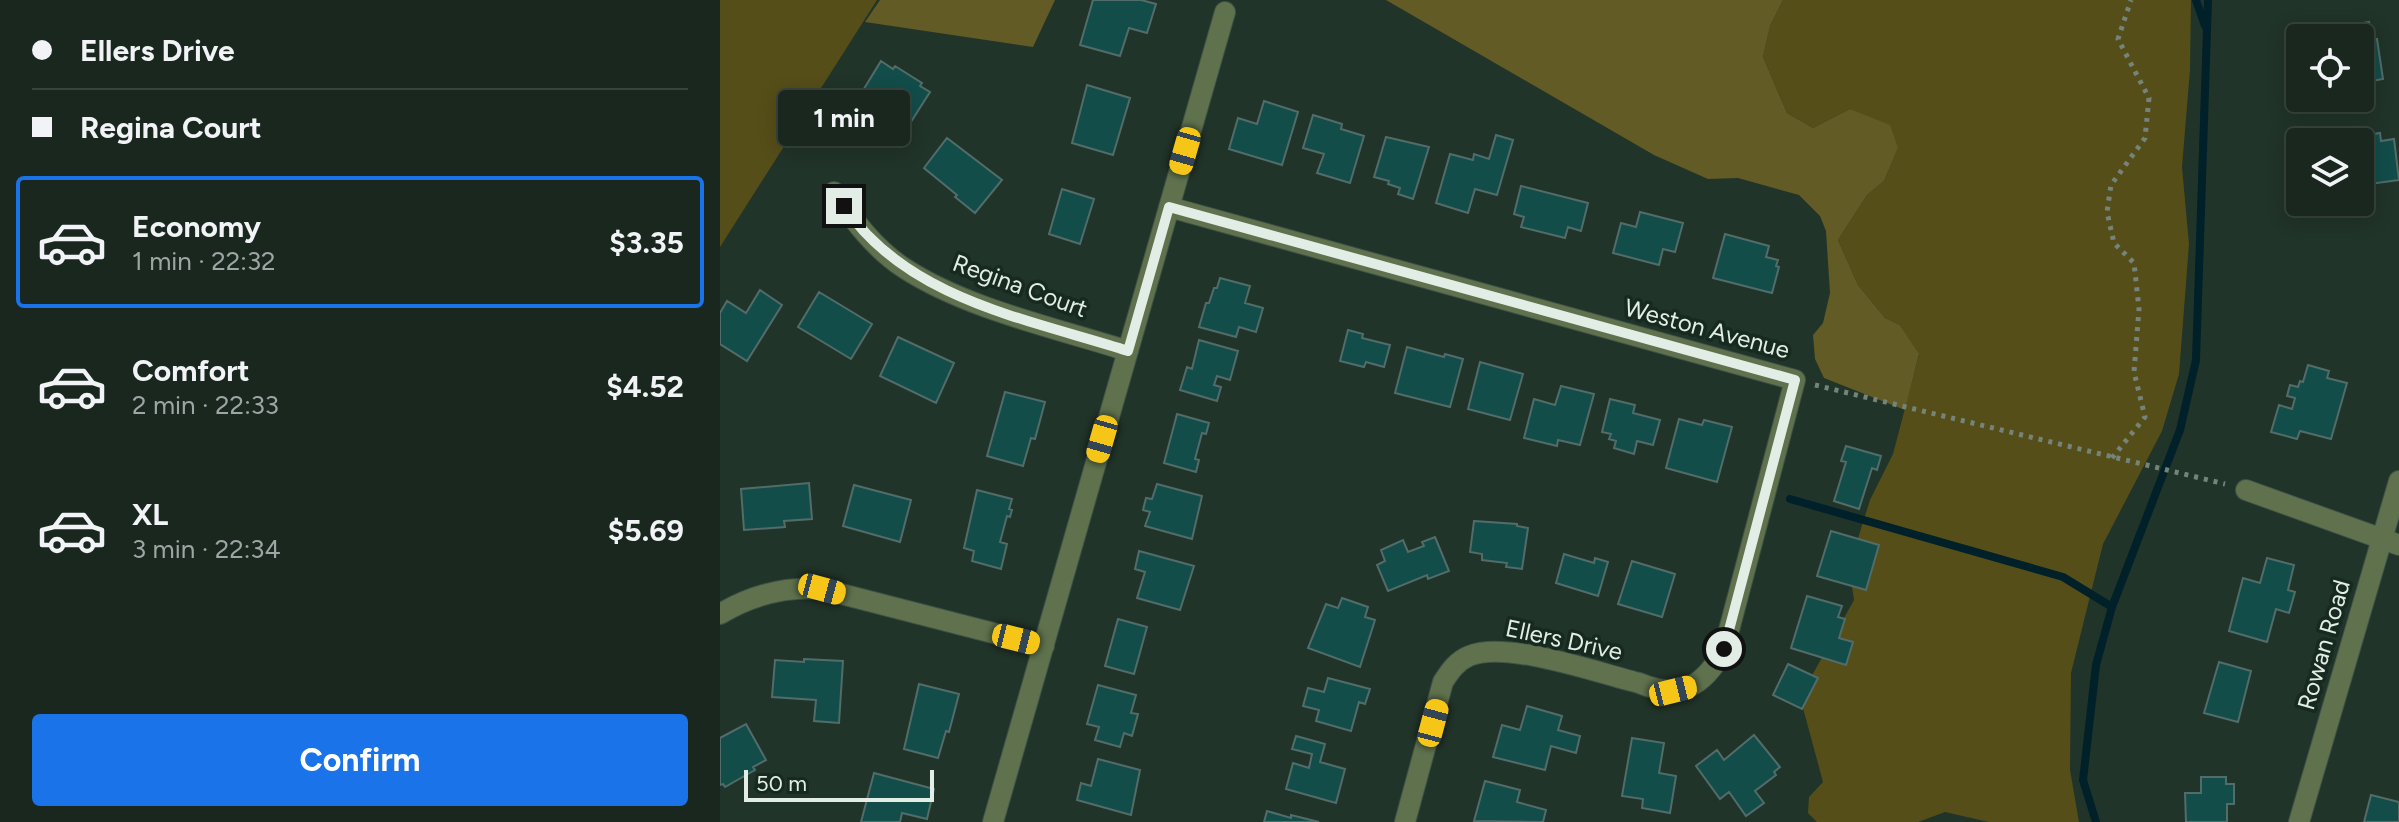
<!DOCTYPE html>
<meta charset="utf-8">
<style>
body{margin:0;font-family:Figtree,sans-serif;background:#222f28;color:#f1f3f6;height:100vh;display:flex;flex-direction:column;font-size:30px;white-space:nowrap}
*{box-sizing:border-box;margin:0}
p{font-size:26px;color:#9fa5a4}
.icon{flex:none;width:44px;height:44px;fill:none;stroke:currentColor;stroke-width:2;stroke-linecap:round;stroke-linejoin:round}
.map{position:relative;flex:1;overflow:hidden}
.sheet{display:flex;flex-direction:column;background:#19271f;width:720px}
.sheet>*{flex:none}
.hud{display:grid;align-content:center;height:176px;padding:0 32px;background:#19271f}
.fabs{position:absolute;left:1566px;top:24px;display:grid;gap:16px}
.fabs a{display:grid;place-items:center;width:88px;height:88px;border-radius:8px;background:#19271f;box-shadow:0 4px 20px #0003,0 0 0 2px #37443d;font-size:40px}
.scale{position:absolute;left:24px;bottom:20px;width:190px;box-sizing:border-box;padding-left:8px;border:4px solid #e2ede6;border-top:0;font-size:22px;line-height:28px;white-space:nowrap;color:#e2ede6;-webkit-text-stroke:6px #172a1f;paint-order:stroke}
.end{position:absolute;width:36px;height:36px;margin:-18px;border:10px solid #e2ede6;background:#111;box-shadow:0 0 0 4px #111}
.from{border-radius:50%}
.bubble{position:absolute;height:56px;border-radius:8px;background:#19271f;box-shadow:0 4px 20px #0003,0 0 0 2px #37443d;font-size:26px;font-weight:700;line-height:56px;text-align:center}
.car{position:absolute;width:24px;height:48px;margin:-24px -12px;border-radius:10px;box-shadow:0 0 6px 2px #0007;background:linear-gradient(#f5c518 24%,#345 0 40%,#f5c518 0 76%,#345 0 86%,#f5c518 0)}
.hud b{display:flex;align-items:center;gap:28px;height:76px;font-size:30px}
.hud b+b{border-top:2px solid #37443d}
.hud i{width:20px;height:20px;background:#f1f3f6}
ul{padding:0;list-style:none}
li{display:flex;align-items:center;gap:24px;height:132px;margin:0 16px 12px;padding:0 16px;border:4px solid transparent;border-radius:8px}
li div{flex:1}
li b{display:block;font-size:30px}
li em{font-style:normal;font-weight:700}
li.selected{border-color:#1a73e8}
li>.icon{width:72px;height:72px;stroke-width:1.5}
.action{display:flex;gap:16px;margin-top:auto;padding:16px 32px}
.action a{flex:1;height:92px;border-radius:8px;background:#1a73e8;color:#fff;font-size:32px;font-weight:700;line-height:92px;text-align:center}
main{display:flex;flex:1;min-height:0}
.map>svg:first-child{display:block}
.green{fill:#554e19}
.forest{fill:#625b26}
.lines{fill:none;stroke-linecap:round;stroke-linejoin:round}
.stream{stroke:#002129;stroke-width:8}
.building{fill:#124d49;stroke:#526c69;stroke-width:2}
.minor-casing{stroke:#405247;stroke-width:22}
.path{stroke:#75847b;stroke-width:5;stroke-dasharray:4 6;stroke-linecap:butt}
.minor{stroke:#5f724d;stroke-width:20}
.route{stroke:#e2ede6;stroke-width:10}
.labels{text-anchor:middle;stroke-width:7;stroke-linejoin:round;paint-order:stroke}
.street-label{font-size:24px;fill:#e2ede6;stroke:#172a1f}
</style>
<main>
<section class="sheet">
<div class="hud">
<b><i class="from"></i>Ellers Drive</b>
<b><i></i>Regina Court</b>
</div>
<ul>
<li class="selected"><svg class="icon" aria-label="car" viewBox="0 0 24 24"><path d="M5 17H2v-5l4-1 3-4h7l3 4 3 1v5h-3M9 17h6M6 11h13"/><circle cx="7" cy="17" r="2"/><circle cx="17" cy="17" r="2"/></svg><div><b>Economy</b><p>1 min · 22:32</p></div><em>$3.35</em></li>
<li><svg class="icon" aria-label="car" viewBox="0 0 24 24"><path d="M5 17H2v-5l4-1 3-4h7l3 4 3 1v5h-3M9 17h6M6 11h13"/><circle cx="7" cy="17" r="2"/><circle cx="17" cy="17" r="2"/></svg><div><b>Comfort</b><p>2 min · 22:33</p></div><em>$4.52</em></li>
<li><svg class="icon" aria-label="car" viewBox="0 0 24 24"><path d="M5 17H2v-5l4-1 3-4h7l3 4 3 1v5h-3M9 17h6M6 11h13"/><circle cx="7" cy="17" r="2"/><circle cx="17" cy="17" r="2"/></svg><div><b>XL</b><p>3 min · 22:34</p></div><em>$5.69</em></li>
</ul>
<div class="action"><a>Confirm</a></div>
</section>
<div class="map">
<svg width="1679" height="822" viewBox="0 0 1679 822">
<rect width="100%" height="100%" fill="#213429"/>
<!-- green -->
<path class="green" d="M0 0H157L0 247Z
M1063 0H1471L1470 70 1462 167 1469 244 1459 374 1442 431 1383 544 1351 673 1350 770 1359 822H1269L1225 812 1198 822H1097L1088 813 1089 797 1103 782 1080 697 1134 600 1129 567 1150 500 1173 454 1199 355 1180 325 1165 318 1138 285 1118 240 1147 195 1164 181 1178 148 1130 109 1093 128 1067 113 1043 57 1050 26Z"/>
<!-- forest -->
<path class="forest" d="M160 0H335L313 47 145 22Z
M666 0H1063L1050 26 1043 57 1067 113 1093 128 1130 109 1170 125 1178 148 1164 181 1147 195 1118 240 1138 285 1165 318 1180 325 1199 354 1185 410 1104 378 1095 359 1093 335 1103 323 1110 293 1106 231 1100 216 1079 195 1018 178 988 179 934 155Z"/>
<g class="lines">
<!-- stream -->
<path class="stream" d="M1476 0 1485 26
M1070 499 1343 577 1392 607
M1376 822 1363 780 1376 665 1392 607 1460 430 1476 360 1488 0"/>
</g>
<!-- building -->
<path class="building" d="M373 0H421L436 4 427 33 409 28 400 56 360 45Z
M1649 22 1652 40 1657 39 1663 79 1640 83V38H1621L1620 27Z
M161 61 173 69 175 66 202 83 200 86 210 92 187 128 139 97Z
M367 85 410 98 393 155 352 143Z
M544 101 578 112 562 165 509 149 518 118 537 124Z
M593 115 622 124 621 129 644 136 630 183 597 173 604 154 583 148Z
M1635 127 1636 137 1660 133 1661 141 1674 139 1679 180 1650 184 1646 160 1640 161V142H1616L1614 130Z
M776 135 793 140 777 195 755 189 748 213 716 203 730 154 753 160 754 154 769 159Z
M666 137 709 147 693 199 678 194 680 188 668 184 669 181 654 177Z
M227 138 282 180 255 213 235 197 237 195 204 168Z
M801 186 868 203 861 231 848 227 845 238 801 227 804 217 794 214Z
M342 189 374 199 360 244 329 234Z
M920 212 963 223 955 252 943 249 939 265 893 253 901 223 916 227Z
M1005 234 1049 246 1046 257 1058 260 1056 266 1059 267 1052 293 993 278Z
M500 278 530 286 525 303 543 308 536 332 519 327 516 337 479 327 486 303H489L494 288H497Z
M40 290 62 305 27 361 0 344V313L7 301 26 313Z
M99 292 152 324 131 359 78 327Z
M628 330 643 334 642 338 670 345 664 367 646 362 644 367 620 361Z
M178 337 234 363 216 403 160 376Z
M479 340 518 351 510 380 497 376 494 385 501 387 497 401 460 390 467 367 472 369Z
M687 347 724 357 725 354 743 359 730 407 675 393Z
M760 362 803 374 790 420 748 409Z
M1588 365 1609 371 1607 378 1627 383 1611 439 1580 431 1577 439 1551 432 1559 405 1572 409 1575 398 1567 396 1570 385 1578 387 1580 381 1583 382Z
M841 386 874 394 860 445 838 440 837 446 804 438 814 399 835 405Z
M285 392 325 402 315 439 311 438 303 466 267 456Z
M890 399 915 405 913 413 940 420 933 445 917 441 914 454 894 448 896 441 889 439 891 434 882 432Z
M457 414 489 423 486 434 482 433 475 459 479 460 476 472 444 463Z
M959 419 982 425 984 420 1012 427 997 482 946 468Z
M1126 446 1161 456 1157 470 1152 468 1139 509 1114 501 1126 462 1121 461Z
M89 483 92 519 64 521 65 527 24 530 21 489Z
M437 484 482 496 472 539 425 526 430 512 423 510 426 498 432 499Z
M134 485 191 500 180 542 123 526Z
M257 490 292 499 289 509 292 510 290 517 287 516 280 542 287 544 281 569 252 561 254 551 244 548Z
M754 521 797 524V526L808 528 802 569 786 567 787 563 762 560V554L750 552Z
M1111 531 1159 545 1146 590 1097 576Z
M715 537 729 571 708 579 707 575 668 591 657 565 665 561 661 550 683 540 688 552 704 546 702 542Z
M419 551 474 566 460 610 417 598 425 572 415 569Z
M844 554 874 563 875 558 888 562 878 596 836 583Z
M1547 558 1574 565 1568 590 1575 592 1569 613 1556 609 1547 642 1509 631 1523 578 1540 583Z
M912 561 955 574 942 617 898 604Z
M1087 596 1122 606 1118 617 1125 619 1119 638 1133 642 1126 665 1071 648Z
M622 598 648 607 645 617 655 620 640 667 588 648 606 604 618 608Z
M398 619 427 627 414 674 385 666Z
M84 659 123 661 119 723 94 721 96 700 52 697 55 660 84 662Z
M1499 662 1531 671 1518 722 1484 713Z
M1068 664 1098 678 1082 709 1053 695Z
M608 678 650 689 645 704 639 702 631 731 596 721 599 710 583 706 588 688 604 692Z
M199 684 239 694 229 732 226 731 218 758 184 749Z
M378 685 416 695 411 713 418 714 412 736 404 733 400 747 375 740 379 727 367 724Z
M807 706 842 716 838 730 860 736 856 753 831 746 825 770 773 757 782 725 800 730Z
M26 724 46 760 33 767 35 770 5 787 3 784 0 785V738Z
M1034 735 1060 767 1054 772 1056 775 1035 791 1044 803 1026 816 1009 792 1000 799 976 766 997 750 1004 760Z
M576 736 605 744 600 762 625 769 616 803 566 789 573 763 589 768 592 754 572 749Z
M912 738 944 743 939 773 956 776 950 813 922 808 923 799 902 796Z
M378 759 420 770 411 815 357 800 361 783 371 786Z
M154 773 214 789 207 819 182 813 180 822H141Z
M1481 777H1506V784H1514V804H1507V822H1466L1465 793H1481Z
M765 781 800 790 797 802 826 810 823 822 754 821Z
M1651 795 1679 802V822H1644Z
M547 811 571 818V815L599 822H544Z"/>
<g class="lines">
<!-- minor casing -->
<g class="minor-casing">
<path id="minor" d="M114 192C134 221 155 249 184 268 247 309 336 328 408 351
M449 207 1075 380 1004 649C984 687 960 700 919 683 878 673 786 640 749 656 737 661 730 671 723 682L685 822
M1526 490 1679 545
M0 614C32 595 65 586 102 589L324 646
M273 822 505 12
M1579 822 1679 481"/>
</g>
<!-- path -->
<path class="path" d="M1095 385 1505 484
M1392 458 1425 417 1414 372 1419 309 1414 263 1394 243 1387 212 1391 185 1425 138 1429 98 1398 39 1411 0"/>
<!-- minor -->
<use href="#minor" class="minor"/>
</g>
<g class="lines">
<!-- route -->
<path class="route" d="M124 206C186 299 308 319 408 351L449 207 1075 380 1004 649"/>
</g>
<g class="labels">
<!-- street labels -->
<g class="street-label">
<text transform="translate(300 286) rotate(20)" y="8">Regina Court</text>
<text transform="translate(987 329) rotate(15)" y="8">Weston Avenue</text>
<text transform="translate(844 640) rotate(12)" y="8">Ellers Drive</text>
<text transform="translate(1604 645) rotate(-74)" y="8">Rowan Road</text>
</g>
</g>
</svg>
<div class="fabs">
<a><svg class="icon" aria-label="locate" viewBox="0 0 24 24"><circle cx="12" cy="12" r="6"/><path d="M12 2v4M12 18v4M2 12h4M18 12h4"/></svg></a>
<a><svg class="icon" aria-label="layers" viewBox="0 0 24 24"><path d="M12 4l9 5-9 5-9-5zM3 14l9 5 9-5"/></svg></a>
</div>
<div class="scale">50 m</div>
<i class="end from" style="left:1004px;top:649px"></i>
<i class="end" style="left:124px;top:206px"></i>
<div class="bubble" style="left:58px;top:90px;width:132px">1 min</div>
<i class="car" style="left:465px;top:151px;rotate:196deg"></i>
<i class="car" style="left:382px;top:439px;rotate:196deg"></i>
<i class="car" style="left:102px;top:589px;rotate:105deg"></i>
<i class="car" style="left:296px;top:639px;rotate:104deg"></i>
<i class="car" style="left:953px;top:691px;rotate:76deg"></i>
<i class="car" style="left:713px;top:723px;rotate:15deg"></i>
</div>
</main>
